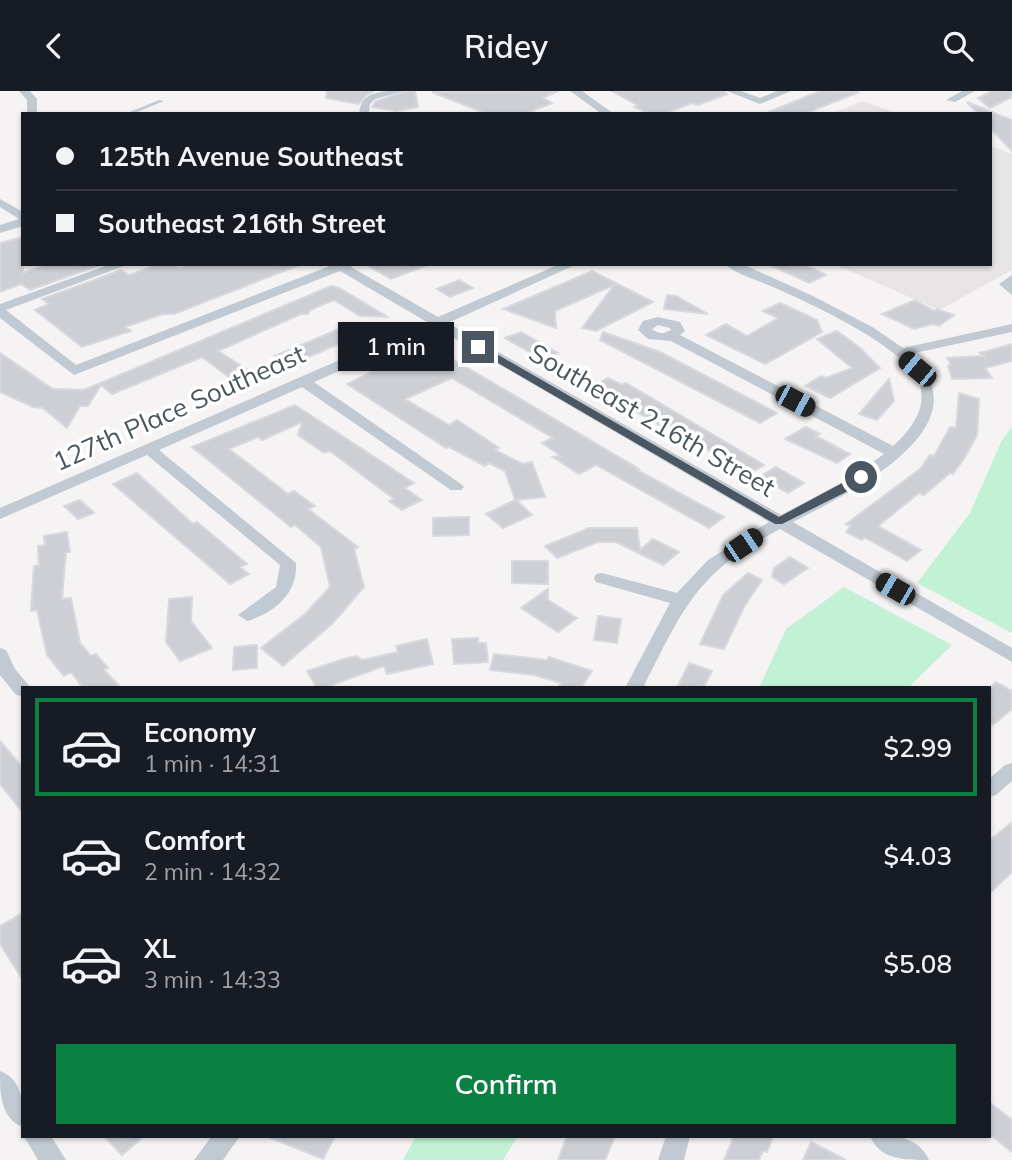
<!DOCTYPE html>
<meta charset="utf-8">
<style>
body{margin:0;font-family:Mulish,sans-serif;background:#20242c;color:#f1f3f6;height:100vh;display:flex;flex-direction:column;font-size:26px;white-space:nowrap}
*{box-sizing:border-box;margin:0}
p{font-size:23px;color:#9ea1a6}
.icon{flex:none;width:38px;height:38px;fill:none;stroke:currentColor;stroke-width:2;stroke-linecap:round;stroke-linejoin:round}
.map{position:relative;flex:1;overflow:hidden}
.panel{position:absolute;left:21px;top:595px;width:970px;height:452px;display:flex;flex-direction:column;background:#171b24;border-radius:0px;box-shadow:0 2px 5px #0004}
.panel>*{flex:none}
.hud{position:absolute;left:21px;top:21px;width:971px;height:154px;border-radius:0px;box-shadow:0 2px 5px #0004;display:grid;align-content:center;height:154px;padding:0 35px;background:#171b24}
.end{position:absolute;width:32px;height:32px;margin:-16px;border:9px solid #4a5661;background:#fff;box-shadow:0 0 0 4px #fff}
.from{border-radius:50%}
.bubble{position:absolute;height:49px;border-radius:0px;background:#171b24;box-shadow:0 2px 5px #0004;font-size:23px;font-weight:600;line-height:49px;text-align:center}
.car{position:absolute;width:21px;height:42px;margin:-21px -10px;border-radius:9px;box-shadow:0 0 5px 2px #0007;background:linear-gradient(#222 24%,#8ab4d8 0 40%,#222 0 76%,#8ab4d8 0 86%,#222 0)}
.hud b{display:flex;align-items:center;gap:24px;height:66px;font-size:26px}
.hud b+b{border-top:2px solid #363941}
.hud i{width:18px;height:18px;background:#f1f3f6}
ul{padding:12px 0 0;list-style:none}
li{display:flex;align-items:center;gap:21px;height:98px;margin:0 14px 10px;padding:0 21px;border:4px solid transparent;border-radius:0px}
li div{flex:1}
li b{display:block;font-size:26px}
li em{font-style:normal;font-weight:600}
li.active{border-color:#0b8043}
li>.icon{width:63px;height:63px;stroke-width:1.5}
.button{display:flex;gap:14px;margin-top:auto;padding:14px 35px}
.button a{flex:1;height:80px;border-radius:0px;background:#0b8043;color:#fff;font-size:28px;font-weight:600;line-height:80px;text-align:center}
header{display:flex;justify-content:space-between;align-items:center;height:91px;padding:0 35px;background:#171b24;font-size:32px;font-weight:600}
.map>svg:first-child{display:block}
.education{fill:#e6e4e5}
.green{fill:#c3f1d5}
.building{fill:#cdcfd5;stroke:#d7d9de;stroke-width:2}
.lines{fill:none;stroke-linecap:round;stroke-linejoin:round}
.lane{fill:#c1cad2;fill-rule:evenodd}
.street{fill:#c1cad2;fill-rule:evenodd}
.route{fill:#4a5661}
.labels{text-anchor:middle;stroke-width:7;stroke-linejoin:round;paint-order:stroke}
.street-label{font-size:26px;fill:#4a5661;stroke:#fff}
</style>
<header><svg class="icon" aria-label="back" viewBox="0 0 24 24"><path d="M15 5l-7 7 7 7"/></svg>Ridey<svg class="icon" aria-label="search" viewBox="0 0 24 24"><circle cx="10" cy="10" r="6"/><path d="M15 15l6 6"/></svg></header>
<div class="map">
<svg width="1012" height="1069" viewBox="0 0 1012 1069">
<rect width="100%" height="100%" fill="#f5f3f3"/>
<!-- education -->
<path class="education" d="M863 10 899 23H831Z
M991 55 1012 63V179L939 219 834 173H990Z"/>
<!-- green -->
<path class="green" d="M1012 336V542L917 492 970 422 1002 349Z
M844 496 952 554 908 597H759L786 538Z
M416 1045H518L503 1069H403Z"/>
<!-- building -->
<path class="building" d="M327 0H374L366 4 359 13 326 7Z
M407 0H415L418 16 397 20 372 16 376 10Z
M558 0 543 7 552 12 524 23H487L432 1Z
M612 0H724L727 3 698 14 692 12 664 23H651L634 16 637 14Z
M820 0 859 1 804 23H764Z
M992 0H1012V6L990 17 978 7Z
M967 11 1012 29V60L990 37V23H978Z
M23 146V182L48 173H103L30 199 21 193 0 201V152Z
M160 173H173L179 177 188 173 299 174 174 223H163L125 236 131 240 82 256 35 219 49 213 42 208 121 179 129 184Z
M365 173H427V174L391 188Z
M768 173H803L826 184 809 192Z
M592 180 653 211 596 240 582 237 614 194 555 220 556 237 503 218Z
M459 189 473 197 450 206 437 198Z
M331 195 339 197 388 226 360 225 334 209 310 219 308 223H301L218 260 261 287 241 295 202 266 112 303 101 294 88 315H80L67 337 43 317 33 316 0 301V262L53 298 84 299Z
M667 204 676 205 708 223 664 218Z
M915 209 934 220 937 218 954 224 939 235 933 233 914 238 882 223Z
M780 212 817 229 822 241 765 273 706 244 726 233 747 245 778 227 763 220Z
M349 234 363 243 289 274 275 265Z
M837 240 859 256 880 277 830 307 805 295 821 285 826 287 852 277 817 248Z
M521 241 558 262 543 269 505 247Z
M603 241 660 261 777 322 760 332 600 249Z
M427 253 639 378 637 379 724 426 709 437 596 374 579 383 553 366 561 365 542 352 553 347 452 287 405 308 449 334 457 329 499 357 495 359 523 373 532 371 545 406 516 409 532 424 503 437 486 423 515 409 505 380 489 372 485 375 449 356 446 357 347 293Z
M1012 253V270L985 277 992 287 952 288 948 275 951 274 947 267 984 265 980 262Z
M608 287 622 294 626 292 764 374 747 384 700 354 697 356 683 348 593 295Z
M889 288 894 310 877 329 859 323Z
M959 302 979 308 977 344 965 366 953 383 950 382 924 404 919 402 878 435 921 459 907 470 864 446 862 449 846 441 851 435 846 433 920 378 930 364 934 365 950 336 956 337Z
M295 314 414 392 405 397 422 409 402 419 389 410 394 408 330 360 324 362 298 344 302 331 262 349 258 346 229 358 288 403 294 400 315 415 308 418 358 456 354 458 364 496 333 532 283 575 261 557 305 523 330 496 321 456 295 434 291 436 192 356Z
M806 336 820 343 816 345 850 363 837 372 785 348Z
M776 376 804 392 788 402 759 386Z
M137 382 193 433 197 431 247 473 240 476 249 483 230 493 113 393Z
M80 409 94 422 78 428 64 415Z
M469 426V444L433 445V427Z
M589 437H637L640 459 653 448 679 461 663 474 616 451H598L557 467 545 455Z
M67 441 70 461H66L62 508 71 507 80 552 91 565 96 563 108 577 104 579 121 597H83L71 581 64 585 47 564 37 519 31 520 34 475 39 474 38 455 45 454 44 445Z
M790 466 808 477 784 493 772 486 774 477Z
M512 470H548V493L512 492Z
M748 482 762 489 744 516 724 558 700 553 723 504Z
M548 498V509L577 527 558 541 521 517Z
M192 506 191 530 212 557 180 570 166 551 169 508Z
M598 525 621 528 617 552 594 549Z
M478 547V552H486L488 571 454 573 452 548Z
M427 548 433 573 387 583 384 575 324 597H317L307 580 344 568 357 565 362 569 398 561 396 555Z
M257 554V577L233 579 234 556Z
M494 563 547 569 549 566 592 580 581 597H558L561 592 534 584 490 579Z
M689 572 712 580 703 597H677Z
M996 591 1012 600V618L989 637V597Z
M0 650 23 677V722L0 693Z
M1012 731V781L989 803V750Z
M23 822V889L0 853V835Z
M989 1011 1012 1029V1061L989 1043Z
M104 1045H144L122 1064Z
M266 1045H335L323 1068Z
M567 1045H615L605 1069H558Z
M734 1045H773L767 1061 763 1060 759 1069H724Z
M811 1051 846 1069H803Z"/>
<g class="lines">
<!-- lane -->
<path class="lane" d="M159 9 164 10 132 23H125Z
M867 21 869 23H864V22Z"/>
<!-- street -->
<path class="street" d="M19 0H30L37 8V23H27V9Z
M386 0H404L375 8 370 13 369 23H359C361 5 370 3 386 0Z
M570 0H582L614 23H602Z
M727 0H741L760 7 777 0H791L760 13Z
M962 0H975L955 11 946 9Z
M0 108 23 121V135L0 142V134L19 128 0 116Z
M111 173H129L6 219 76 274 335 173H353L351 176 438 226 560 173H577L448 232 781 424 849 388 884 363 671 250 648 248 638 239 643 230 658 226 680 231 685 240 680 244 893 355C909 341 927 319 920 295 910 257 809 212 773 196 758 189 737 184 725 173H742L813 205 874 237 903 257 1012 233V241L910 263C990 336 847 403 793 431L1012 557V571L780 438C696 482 684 516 643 597H625L670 512 596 491 594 487 596 483 602 482 677 502 708 469 769 431 437 237 314 291 461 393 464 396 461 399H451L302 296 159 359 296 472C298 502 275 522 247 530L238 524 276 496 280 474 147 364 0 428V417L427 231 340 180 74 284 0 227V213ZM658 234 670 237 671 239C663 243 659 243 652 238Z
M1012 184V204L999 193Z
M0 557 6 559 15 578 31 597H23V605L16 604 0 584Z
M1012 672V690L996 704 989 706V688L1005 674Z
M0 980C24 989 23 1014 23 1036 0 1027 0 1002 0 980Z
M24 1045H51L66 1069H38Z
M212 1045H240L223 1069H194Z
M666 1045H690L684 1069H658Z
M870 1045C893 1045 918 1044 929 1069 905 1069 880 1069 870 1045Z"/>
</g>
<!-- route -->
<path class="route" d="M474 254H481L779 426 857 384 866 386 848 400 782 433H775L474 258Z"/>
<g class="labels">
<!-- street labels -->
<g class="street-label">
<text transform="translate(179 317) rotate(-24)" y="9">127th Place Southeast</text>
<text transform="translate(652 329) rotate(30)" y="9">Southeast 216th Street</text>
</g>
</g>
</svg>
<i class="end from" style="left:861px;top:386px"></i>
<i class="end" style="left:478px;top:256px"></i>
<div class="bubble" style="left:338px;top:231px;width:116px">1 min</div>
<i class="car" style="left:917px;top:278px;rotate:310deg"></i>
<i class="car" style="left:795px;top:310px;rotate:118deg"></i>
<i class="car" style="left:743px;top:454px;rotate:56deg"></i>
<i class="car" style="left:895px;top:498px;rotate:300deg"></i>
<div class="hud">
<b><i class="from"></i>125th Avenue Southeast</b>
<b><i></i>Southeast 216th Street</b>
</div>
<section class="panel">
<ul>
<li class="active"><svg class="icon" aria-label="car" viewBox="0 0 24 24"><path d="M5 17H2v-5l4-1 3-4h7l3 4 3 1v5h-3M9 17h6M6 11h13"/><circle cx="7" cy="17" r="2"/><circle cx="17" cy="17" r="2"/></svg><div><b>Economy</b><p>1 min · 14:31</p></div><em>$2.99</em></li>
<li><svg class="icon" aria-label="car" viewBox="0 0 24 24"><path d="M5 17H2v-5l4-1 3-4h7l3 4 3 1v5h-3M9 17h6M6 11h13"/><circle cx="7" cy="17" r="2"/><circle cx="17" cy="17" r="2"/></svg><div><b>Comfort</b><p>2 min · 14:32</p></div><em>$4.03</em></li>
<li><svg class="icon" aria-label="car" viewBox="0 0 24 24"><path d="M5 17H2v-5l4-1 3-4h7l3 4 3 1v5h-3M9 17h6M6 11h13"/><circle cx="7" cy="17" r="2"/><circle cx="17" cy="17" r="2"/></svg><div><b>XL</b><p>3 min · 14:33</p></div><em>$5.08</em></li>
</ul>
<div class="button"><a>Confirm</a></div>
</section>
</div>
